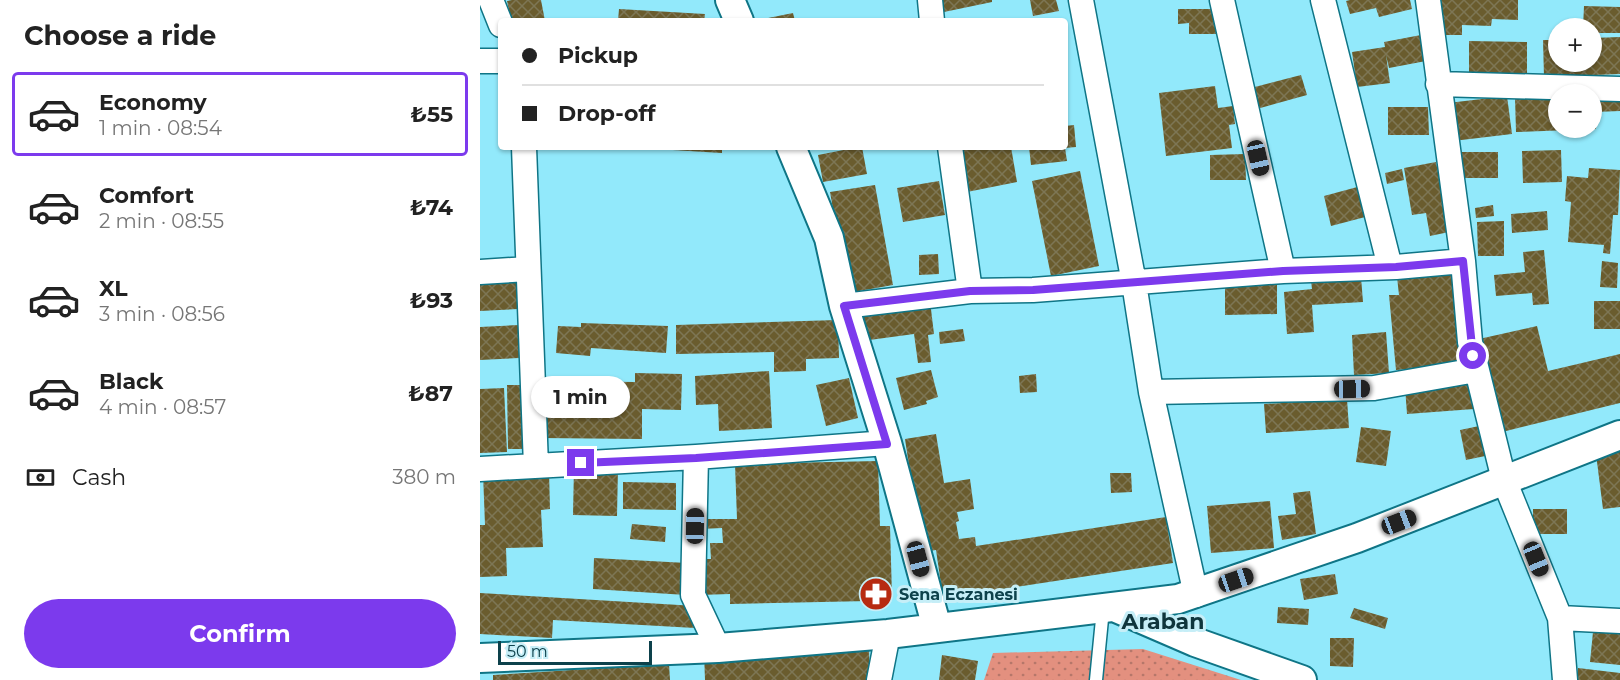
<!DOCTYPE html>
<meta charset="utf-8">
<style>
body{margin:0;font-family:Montserrat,sans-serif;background:#f2f2f2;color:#222;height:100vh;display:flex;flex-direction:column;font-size:22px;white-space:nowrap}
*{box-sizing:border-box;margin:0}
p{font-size:20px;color:#767676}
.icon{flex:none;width:33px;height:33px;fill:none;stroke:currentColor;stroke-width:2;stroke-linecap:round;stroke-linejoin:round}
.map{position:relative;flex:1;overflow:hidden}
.details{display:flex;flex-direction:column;background:#fff;width:480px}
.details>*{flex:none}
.top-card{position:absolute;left:18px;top:18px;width:570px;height:132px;border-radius:6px;box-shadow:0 2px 4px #0004;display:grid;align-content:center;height:132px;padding:0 24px;background:#fff}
.buttons{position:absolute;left:1068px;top:18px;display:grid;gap:12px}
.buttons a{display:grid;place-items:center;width:54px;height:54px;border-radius:50%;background:#fff;box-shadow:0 2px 4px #0004;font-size:30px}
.scale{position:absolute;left:18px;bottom:15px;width:154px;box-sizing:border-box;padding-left:6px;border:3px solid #0d414b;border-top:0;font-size:16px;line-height:21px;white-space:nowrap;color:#0d414b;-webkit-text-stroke:4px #c6eef7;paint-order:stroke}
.end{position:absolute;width:27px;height:27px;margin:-14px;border:8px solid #7c3aed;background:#fff;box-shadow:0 0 0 3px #fff}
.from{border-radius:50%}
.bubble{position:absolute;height:42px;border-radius:21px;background:#fff;box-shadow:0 2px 4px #0004;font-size:20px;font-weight:700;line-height:42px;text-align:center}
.car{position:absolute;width:18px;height:36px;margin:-18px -9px;border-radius:8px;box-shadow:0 0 4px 2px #0007;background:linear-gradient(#222 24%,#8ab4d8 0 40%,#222 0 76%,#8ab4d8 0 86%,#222 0)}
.top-card b{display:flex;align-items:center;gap:21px;height:57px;font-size:22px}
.top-card b+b{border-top:2px solid #e0e0e0}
.top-card i{width:15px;height:15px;background:#222}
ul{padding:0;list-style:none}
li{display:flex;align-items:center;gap:18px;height:84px;margin:0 12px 9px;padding:0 12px;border:3px solid transparent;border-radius:6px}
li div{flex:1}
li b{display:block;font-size:22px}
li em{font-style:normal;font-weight:700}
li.current{border-color:#7c3aed}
li>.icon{width:54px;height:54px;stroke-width:1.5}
h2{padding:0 24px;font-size:27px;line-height:72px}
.pay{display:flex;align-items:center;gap:15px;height:66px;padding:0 24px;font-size:22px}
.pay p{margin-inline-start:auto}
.action{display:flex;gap:12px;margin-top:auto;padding:12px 24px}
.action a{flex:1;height:69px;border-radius:36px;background:#7c3aed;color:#fff;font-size:24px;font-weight:700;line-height:69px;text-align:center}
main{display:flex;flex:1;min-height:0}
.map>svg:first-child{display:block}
.park{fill:url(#park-dots)}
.building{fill:url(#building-cross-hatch)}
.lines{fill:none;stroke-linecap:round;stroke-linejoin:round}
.service-casing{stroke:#0f7586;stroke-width:15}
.minor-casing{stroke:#0f7586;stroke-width:27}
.tertiary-casing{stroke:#0f7586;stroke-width:32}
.service{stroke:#fff;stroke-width:12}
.minor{stroke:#fff;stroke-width:24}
.tertiary{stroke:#fff;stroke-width:28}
.route{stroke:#7c3aed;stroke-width:8}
.labels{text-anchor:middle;stroke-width:6;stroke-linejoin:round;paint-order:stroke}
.poi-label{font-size:16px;font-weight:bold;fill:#0d414b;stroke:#c6eef7;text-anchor:start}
.district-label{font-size:22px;font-weight:bold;fill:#0f353c;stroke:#c6eef7}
</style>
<main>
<section class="details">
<h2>Choose a ride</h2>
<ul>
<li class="current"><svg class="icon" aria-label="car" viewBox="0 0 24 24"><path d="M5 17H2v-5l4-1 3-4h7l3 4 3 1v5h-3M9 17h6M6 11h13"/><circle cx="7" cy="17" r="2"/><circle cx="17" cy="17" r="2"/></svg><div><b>Economy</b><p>1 min · 08:54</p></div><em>₺55</em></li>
<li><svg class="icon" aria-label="car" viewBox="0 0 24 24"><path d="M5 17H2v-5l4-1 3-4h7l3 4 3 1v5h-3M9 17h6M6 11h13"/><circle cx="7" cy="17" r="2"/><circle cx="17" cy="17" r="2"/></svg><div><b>Comfort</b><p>2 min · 08:55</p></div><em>₺74</em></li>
<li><svg class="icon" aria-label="car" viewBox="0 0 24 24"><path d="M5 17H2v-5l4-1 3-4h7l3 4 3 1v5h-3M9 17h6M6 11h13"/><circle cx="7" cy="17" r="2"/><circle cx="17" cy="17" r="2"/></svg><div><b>XL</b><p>3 min · 08:56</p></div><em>₺93</em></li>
<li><svg class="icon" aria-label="car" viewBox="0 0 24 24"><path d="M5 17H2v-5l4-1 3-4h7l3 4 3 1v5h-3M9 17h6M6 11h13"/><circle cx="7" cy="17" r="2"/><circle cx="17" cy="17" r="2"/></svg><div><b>Black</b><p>4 min · 08:57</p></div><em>₺87</em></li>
</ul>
<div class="pay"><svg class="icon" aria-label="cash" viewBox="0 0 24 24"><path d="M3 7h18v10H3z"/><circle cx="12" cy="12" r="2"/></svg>Cash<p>380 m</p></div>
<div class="action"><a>Confirm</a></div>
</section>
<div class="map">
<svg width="1140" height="680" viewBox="0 0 1140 680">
<defs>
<pattern id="park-dots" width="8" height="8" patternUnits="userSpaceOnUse" patternTransform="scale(1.5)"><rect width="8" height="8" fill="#e3907f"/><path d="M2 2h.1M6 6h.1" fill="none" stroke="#b6776a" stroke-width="1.8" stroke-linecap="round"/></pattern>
<pattern id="building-cross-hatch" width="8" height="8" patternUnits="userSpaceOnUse" patternTransform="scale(1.5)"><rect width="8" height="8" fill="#6a5c2e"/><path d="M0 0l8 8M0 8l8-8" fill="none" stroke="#7d7655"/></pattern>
</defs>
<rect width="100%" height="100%" fill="#92e9fb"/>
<!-- park -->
<path class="park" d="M663 649 761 680H504L513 653Z"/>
<!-- building -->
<path class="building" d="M32 0H61L65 21H31L27 1Z
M462 0H512V2L464 12Z
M550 0H576L579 11 553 16Z
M870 0H930L932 9 899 17 896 8 870 14 866 1Z
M955 0H1038V20L1012 19 1011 26 982 25V35H954Z
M1104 6 1140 7V33H1112V28H1103Z
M139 9 225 14 224 21H138Z
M698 9H737L738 34H709V23L698 24Z
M313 13 315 21H278V20Z
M941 35 946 61 909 68 906 55 910 83 877 87 872 52 905 47 904 42Z
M1140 37V74L1064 77 1063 40H1078V62H1112V38Z
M989 41 1047 42V74L989 73Z
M821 75 827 95 773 110 767 89Z
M735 86 738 108 753 106 755 124 749 125 752 148 686 156 679 93Z
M1140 93V111L1115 112 1116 129 1036 132 1035 97 1078 95V128H1112V94Z
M1027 96 1032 134 973 141 968 103Z
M908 107H948L949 135H908Z
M594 125 596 147 585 148 587 161 551 165 549 147H585V126Z
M176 147H242V153L176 149Z
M379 147H382L387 174 343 182 338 155Z
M479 147H531L537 182 487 192Z
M1081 150 1082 182 1043 183 1042 151Z
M978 152H1018V178H979Z
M765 154 766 180H730V155Z
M956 162 969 232 950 236 946 213 932 215 924 168Z
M1109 168 1140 170 1138 215H1133L1130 254 1123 253 1124 245 1088 242 1091 202 1085 201 1087 176 1108 178Z
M922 169 924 180 907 184 905 173Z
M600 171 619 266 571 276 552 181Z
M459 181 465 215 423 222 417 188Z
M395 185 413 285 368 293 350 192Z
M881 186 889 216 851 226 844 196Z
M1013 205 1014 216 996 218 995 208Z
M1067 211 1068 230 1032 233 1031 214Z
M1024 221V256H998L997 222Z
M1064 250 1069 304 1053 305 1052 293 1016 296 1014 275 1045 272 1043 252Z
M458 254 459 274 439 275V255Z
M1122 261 1138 263 1137 288 1120 287Z
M971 272 980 365 916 370 909 295H919L917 277Z
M881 277 883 302 832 305 834 332 807 334 804 292 832 289 831 281Z
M37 281 38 309 0 311V283Z
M745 284H797V314L745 315Z
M450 301 454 334 448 335 451 362 438 363 434 334 382 341 378 310Z
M1114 301H1140V329H1114Z
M358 320 359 358 326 359V371L294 372V352L196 354V325Z
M101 323 188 326 186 353 111 348 110 356 76 353 78 326 101 327Z
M38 325 39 358 0 360V327Z
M1057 326 1068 371 1140 354V403L1022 432 999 339Z
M483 329 485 341 460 344 459 332Z
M906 332 909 373 874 375 872 335Z
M451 370 458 397 446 401 447 404 424 410 416 378Z
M289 371 292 428 239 431 238 404 216 405 215 376Z
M155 373 202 374 201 410 162 409V439L60 438 66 414 67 381 155 382Z
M556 374 557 392 540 393 539 376Z
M369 378 378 418 346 426 336 385Z
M992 382 994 409 927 414 925 387Z
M27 385H47L48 449H28Z
M24 388 27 452 0 453V389Z
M867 399 869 428 786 433 784 404Z
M1004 425 1010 455 986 460 980 430Z
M881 427 911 431 906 466 876 462Z
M456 434 464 483 490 479 494 509 477 512 479 521 476 522 479 539 495 537 496 546 686 517 693 563 463 598 456 550 442 552 425 439Z
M1140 451V507L1123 509 1116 454Z
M398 461 400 526H410L412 596H389V601L250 604V594L218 595 217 559H231L230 543H243L242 528 220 529 221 519H257L255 464Z
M94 467H138L137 516 93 515Z
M69 471 70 509 61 510 63 547 26 548 27 576 0 577V525H5L3 473Z
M630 473H651L652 492 631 493Z
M143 482 196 483V510L143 509Z
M830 491 836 534 802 540 798 516 816 514 813 493Z
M790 501 794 548 731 553 727 506Z
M1053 509H1087V534H1053Z
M152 524 186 527 185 542 150 539Z
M114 558 207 563 206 595 113 589Z
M855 574 858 594 824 600 820 579Z
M0 593 216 606 215 628 73 620 72 638 0 634Z
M798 607 829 609 828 625 797 623Z
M874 608 908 618 905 629 870 618Z
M1114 622 1140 624V665L1110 662Z
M850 638H874L873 667 850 666Z
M389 649 390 680H225L224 652Z
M462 655 498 661 495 680H459Z
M189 664 190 680H13V675Z
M1098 668 1140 673V680H1097Z"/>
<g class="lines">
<!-- service casing -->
<g class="service-casing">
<path id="service" d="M616 680 623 609"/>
</g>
<!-- minor casing -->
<g class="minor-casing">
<path id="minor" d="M11 0 21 25
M450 0 452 21
M601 0 654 283 671 392 716 595
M742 0 803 271
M843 0 910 267
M948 0 983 261 990 342 1024 480 1080 618 1085 680
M0 61H21
M958 84 1140 89
M44 147 56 466
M470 147 490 291
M0 272 48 269
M364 306 490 291 553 290 803 271 916 267 983 261
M671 392 894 388 996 370
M216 457 213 595 238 648
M0 469 216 457 407 443
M1080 618 1140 621
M399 680 408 634"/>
</g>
<!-- tertiary casing -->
<g class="tertiary-casing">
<path id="tertiary" d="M250 0 259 21
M311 147 349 238 364 306 407 443 457 628
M634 607 715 642 822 680
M0 658 238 648 408 634 698 599 877 538 1140 435"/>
</g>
<!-- service -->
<use href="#service" class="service"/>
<!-- minor -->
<use href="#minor" class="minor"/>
<!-- tertiary -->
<use href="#tertiary" class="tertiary"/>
</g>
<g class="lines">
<!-- route -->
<path class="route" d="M101 463 216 458 407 444 364 306 490 291 553 290 803 271 916 267 983 261 993 356"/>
</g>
<!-- icons -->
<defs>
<g id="pharmacy-disc" transform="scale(1.725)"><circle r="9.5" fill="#b72b11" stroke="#c6eef7"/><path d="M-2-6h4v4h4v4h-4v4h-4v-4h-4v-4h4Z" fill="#fff"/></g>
</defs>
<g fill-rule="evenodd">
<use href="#pharmacy-disc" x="396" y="594"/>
</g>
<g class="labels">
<!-- poi labels -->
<g class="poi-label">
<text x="419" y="600">Sena Eczanesi</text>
</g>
<!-- district labels -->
<g class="district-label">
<text x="683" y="629">Araban</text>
</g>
</g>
</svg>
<div class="buttons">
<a>+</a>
<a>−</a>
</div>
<div class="scale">50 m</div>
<i class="end from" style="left:993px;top:356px"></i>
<i class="end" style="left:101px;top:463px"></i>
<div class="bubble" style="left:51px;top:376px;width:99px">1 min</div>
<i class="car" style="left:778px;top:158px;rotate:167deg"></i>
<i class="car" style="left:872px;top:389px;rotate:89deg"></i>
<i class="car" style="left:919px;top:522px;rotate:69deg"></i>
<i class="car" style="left:215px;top:526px;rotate:1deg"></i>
<i class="car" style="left:438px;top:559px;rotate:165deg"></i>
<i class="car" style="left:1056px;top:559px;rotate:158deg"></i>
<i class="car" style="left:756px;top:580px;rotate:71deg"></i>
<div class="top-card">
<b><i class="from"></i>Pickup</b>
<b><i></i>Drop-off</b>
</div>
</div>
</main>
